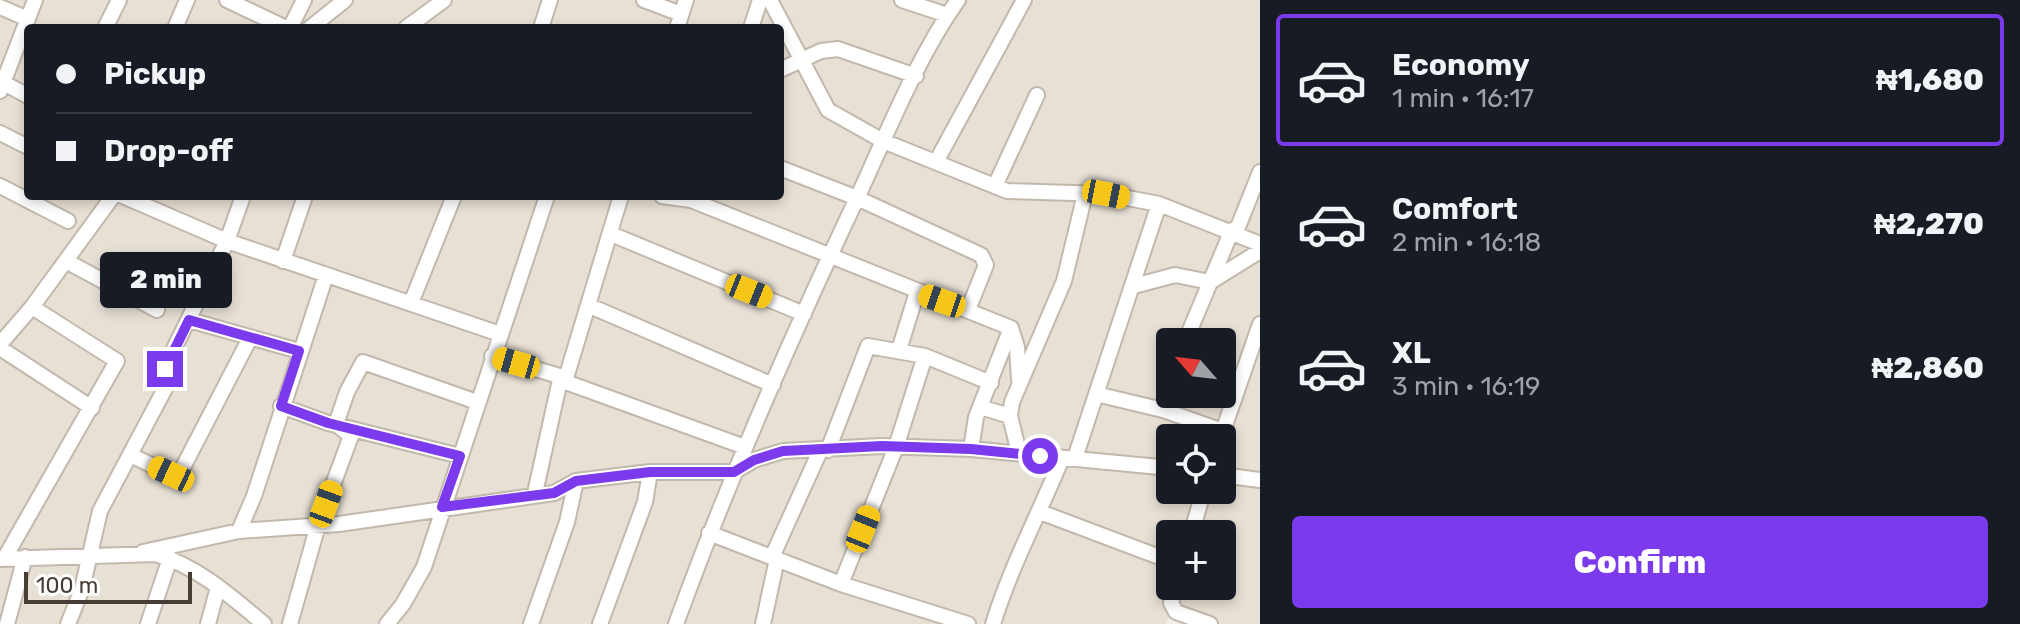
<!DOCTYPE html>
<meta charset="utf-8">
<style>
body{margin:0;font-family:Rubik,sans-serif;background:#242831;color:#f1f3f6;height:100vh;display:flex;flex-direction:column;font-size:30px;white-space:nowrap}
*{box-sizing:border-box;margin:0}
p{font-size:26px;color:#9ea1a6}
.icon{flex:none;width:44px;height:44px;fill:none;stroke:currentColor;stroke-width:2;stroke-linecap:round;stroke-linejoin:round}
.map{position:relative;flex:1;overflow:hidden}
.panel{display:flex;flex-direction:column;background:#171b24;width:760px}
.panel>*{flex:none}
.guide{position:absolute;left:24px;top:24px;width:760px;height:176px;border-radius:8px;box-shadow:0 4px 12px #0003;display:grid;align-content:center;height:176px;padding:0 32px;background:#171b24}
.needle{width:52px;rotate:298deg}
.fabs{position:absolute;left:1156px;top:328px;display:grid;gap:16px}
.fabs a{display:grid;place-items:center;width:80px;height:80px;border-radius:8px;background:#171b24;box-shadow:0 4px 12px #0003;font-size:40px}
.scale{position:absolute;left:24px;bottom:20px;width:168px;box-sizing:border-box;padding-left:8px;border:4px solid #463e36;border-top:0;font-size:22px;line-height:28px;white-space:nowrap;color:#463e36;-webkit-text-stroke:6px #fff;paint-order:stroke}
.end{position:absolute;width:36px;height:36px;margin:-18px;border:10px solid #7c3aed;background:#fff;box-shadow:0 0 0 4px #fff}
.from{border-radius:50%}
.bubble{position:absolute;height:56px;border-radius:8px;background:#171b24;box-shadow:0 4px 12px #0003;font-size:26px;font-weight:800;line-height:56px;text-align:center}
.car{position:absolute;width:24px;height:48px;margin:-24px -12px;border-radius:10px;box-shadow:0 0 6px 2px #0007;background:linear-gradient(#f5c518 24%,#345 0 40%,#f5c518 0 76%,#345 0 86%,#f5c518 0)}
.guide b{display:flex;align-items:center;gap:28px;height:76px;font-size:30px}
.guide b+b{border-top:2px solid #363941}
.guide i{width:20px;height:20px;background:#f1f3f6}
ul{padding:14px 0 0;list-style:none}
li{display:flex;align-items:center;gap:24px;height:132px;margin:0 16px 12px;padding:0 16px;border:4px solid transparent;border-radius:8px}
li div{flex:1}
li b{display:block;font-size:30px}
li em{font-style:normal;font-weight:800}
li.active{border-color:#7c3aed}
li>.icon{width:72px;height:72px;stroke-width:1.5}
.primary-button{display:flex;gap:16px;margin-top:auto;padding:16px 32px}
.primary-button a{flex:1;height:92px;border-radius:8px;background:#7c3aed;color:#fff;font-size:32px;font-weight:800;line-height:92px;text-align:center}
main{display:flex;flex:1;min-height:0}
.map>svg:first-child{display:block}
.residential{fill:#e7e0d5;fill-rule:evenodd}
.lines{fill:none;stroke-linecap:round;stroke-linejoin:round}
.street-casing{stroke:#c2b8ac;stroke-width:18}
.street{stroke:#fff;stroke-width:14}
.route{stroke:#7c3aed;stroke-width:10}
</style>
<main>
<div class="map">
<svg width="1260" height="624" viewBox="0 0 1260 624">
<rect width="100%" height="100%" fill="#f3eee7"/>
<!-- residential -->
<path class="residential" d="M0 0H1260V624H1221L1174 606 1166 624H0ZM28 28H780V196H28ZM1170 342H1222V394H1170ZM1170 438H1222V490H1170ZM1170 534H1222V586H1170Z"/>
<g class="lines">
<!-- street casing -->
<g class="street-casing">
<path id="street" d="M227 0 286 28
M644 0 681 14
M770 0 828 110 883 141 1007 191 1106 194 1159 204 1260 244
M902 0 947 15
M0 7 28 19
M105 28 119 0
M175 28 187 0
M290 28 304 0
M310 28 345 0
M406 28 444 0
M541 28 550 0
M677 28 686 0
M751 28 760 0
M780 70 821 51 838 49 916 76
M0 81 28 96
M0 91 35 0
M0 133 28 147
M936 162 1024 0
M780 168 857 198 981 255 986 265 968 310
M0 186 68 221
M995 186 1037 95
M123 196 227 241 500 334
M662 196 691 200 1011 328 1017 347 1019 380
M1236 232 1260 172
M611 234 804 314
M66 261 157 310
M283 261 305 196
M1134 286 1175 275 1210 282 1260 251
M411 303 454 196
M590 306 773 385
M189 320 299 351
M1185 342 1232 230
M0 344 32 307 113 196
M0 348 92 408
M899 350 917 292
M492 356 566 378
M560 380 745 447
M1096 394 1163 410 1223 431
M281 406 328 423 460 456
M980 407 1010 416
M1163 410 1170 388
M336 424 347 392 363 362 477 402
M1221 437 1260 324
M971 449 976 417 1011 328
M828 450 868 346 925 356 991 383
M1019 453 1010 416 1012 402 1064 281 1085 194
M130 455 171 474 180 473 249 340
M1075 458 1159 204
M1222 475 1260 480
M535 493 560 380 566 378 621 196
M1040 512 1170 561
M239 531 254 496 326 275
M709 533 841 584 968 624
M1191 534 1204 490
M143 552 239 531 339 524 554 493 576 481 650 472H734L754 460 783 451 882 446 971 449 1170 468
M772 557 820 451
M0 559 155 554C196 565 232 597 264 624
M4 559 117 361 32 307
M841 584 896 447 925 356
M1176 586 1171 603 1176 612 1210 624
M7 624 25 557
M68 624 82 589 100 511 168 383 165 367 227 241 243 196
M148 624 170 558
M208 624 218 587
M290 624 318 525 351 436 336 424
M387 624 403 604 424 567 547 196
M531 624 567 522 576 481
M600 624 645 502 650 472
M676 624C729 478 792 335 859 194 888 131 918 56 958 0
M763 624 777 559
M993 624C1011 566 1039 514 1062 458"/>
</g>
<!-- street -->
<use href="#street" class="street"/>
</g>
<g class="lines">
<!-- route -->
<path class="route" d="M165 369 189 320 299 351 281 406 328 423 460 456 442 507 554 493 576 481 650 472H734L754 460 783 451 882 446 971 449 1040 456"/>
</g>
</svg>
<div class="fabs">
<a><svg class="needle" viewBox="-14 -14 28 28"><path d="M0-13l5 13h-10z" fill="#e53935"/><path d="M0 13l5-13h-10z" fill="#9ea1a6"/></svg></a>
<a><svg class="icon" aria-label="locate" viewBox="0 0 24 24"><circle cx="12" cy="12" r="6"/><path d="M12 2v4M12 18v4M2 12h4M18 12h4"/></svg></a>
<a>+</a>
</div>
<div class="scale">100 m</div>
<i class="end from" style="left:1040px;top:456px"></i>
<i class="end" style="left:165px;top:369px"></i>
<div class="bubble" style="left:100px;top:252px;width:132px">2 min</div>
<i class="car" style="left:1106px;top:194px;rotate:101deg"></i>
<i class="car" style="left:749px;top:291px;rotate:112deg"></i>
<i class="car" style="left:942px;top:301px;rotate:289deg"></i>
<i class="car" style="left:516px;top:363px;rotate:286deg"></i>
<i class="car" style="left:171px;top:474px;rotate:295deg"></i>
<i class="car" style="left:326px;top:504px;rotate:20deg"></i>
<i class="car" style="left:863px;top:529px;rotate:22deg"></i>
<div class="guide">
<b><i class="from"></i>Pickup</b>
<b><i></i>Drop-off</b>
</div>
</div>
<section class="panel">
<ul>
<li class="active"><svg class="icon" aria-label="car" viewBox="0 0 24 24"><path d="M5 17H2v-5l4-1 3-4h7l3 4 3 1v5h-3M9 17h6M6 11h13"/><circle cx="7" cy="17" r="2"/><circle cx="17" cy="17" r="2"/></svg><div><b>Economy</b><p>1 min · 16:17</p></div><em>₦1,680</em></li>
<li><svg class="icon" aria-label="car" viewBox="0 0 24 24"><path d="M5 17H2v-5l4-1 3-4h7l3 4 3 1v5h-3M9 17h6M6 11h13"/><circle cx="7" cy="17" r="2"/><circle cx="17" cy="17" r="2"/></svg><div><b>Comfort</b><p>2 min · 16:18</p></div><em>₦2,270</em></li>
<li><svg class="icon" aria-label="car" viewBox="0 0 24 24"><path d="M5 17H2v-5l4-1 3-4h7l3 4 3 1v5h-3M9 17h6M6 11h13"/><circle cx="7" cy="17" r="2"/><circle cx="17" cy="17" r="2"/></svg><div><b>XL</b><p>3 min · 16:19</p></div><em>₦2,860</em></li>
</ul>
<div class="primary-button"><a>Confirm</a></div>
</section>
</main>
